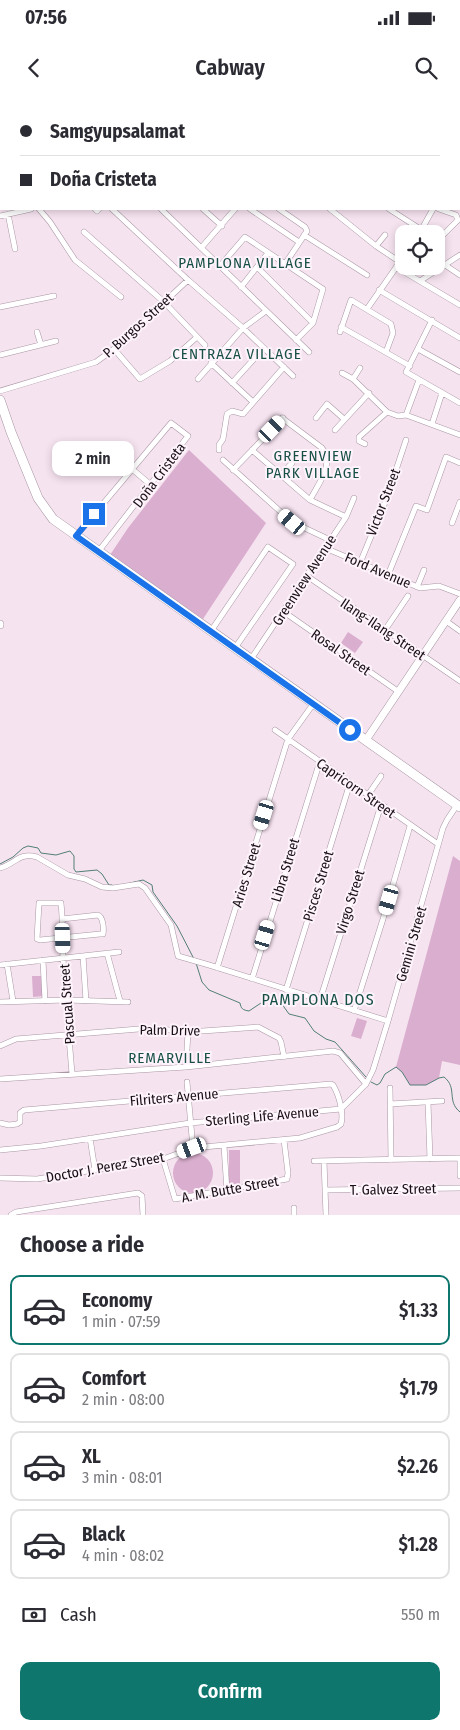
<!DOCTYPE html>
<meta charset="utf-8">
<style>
body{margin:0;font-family:"Fira Sans Condensed",sans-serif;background:#f2f2f3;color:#2b2b33;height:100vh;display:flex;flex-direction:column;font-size:19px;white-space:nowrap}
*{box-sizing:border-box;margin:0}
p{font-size:16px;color:#7c7c81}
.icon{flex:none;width:28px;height:28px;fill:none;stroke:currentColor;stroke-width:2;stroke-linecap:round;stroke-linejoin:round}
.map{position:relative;height:1115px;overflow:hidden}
.panel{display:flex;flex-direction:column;background:#fff;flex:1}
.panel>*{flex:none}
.guide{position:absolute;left:0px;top:0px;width:460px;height:110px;box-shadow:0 2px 8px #0003;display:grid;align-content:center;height:110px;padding:0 20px;background:#fff}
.tools{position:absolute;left:395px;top:125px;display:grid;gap:10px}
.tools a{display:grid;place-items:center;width:50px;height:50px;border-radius:10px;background:#fff;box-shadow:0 2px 8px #0003;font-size:25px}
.end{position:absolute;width:22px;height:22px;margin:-11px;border:6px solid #1a73e8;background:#fff;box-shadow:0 0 0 2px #fff}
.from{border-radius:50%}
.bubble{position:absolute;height:35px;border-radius:10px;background:#fff;box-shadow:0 2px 8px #0003;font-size:16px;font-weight:600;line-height:35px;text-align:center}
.car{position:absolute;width:15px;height:30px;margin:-15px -8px;border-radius:6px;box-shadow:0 0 4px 1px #0007;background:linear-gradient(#fff 24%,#345 0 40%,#fff 0 76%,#345 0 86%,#fff 0)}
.guide b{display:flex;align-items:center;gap:18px;height:48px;font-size:19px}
.guide b+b{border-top:1px solid #e1e1e2}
.guide i{width:12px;height:12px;background:#2b2b33}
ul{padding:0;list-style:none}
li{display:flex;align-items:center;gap:15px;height:70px;margin:0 10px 8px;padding:0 10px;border:2px solid #e1e1e2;border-radius:10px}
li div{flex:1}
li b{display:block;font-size:19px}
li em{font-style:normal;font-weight:600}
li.on{border-color:#0f766e}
li>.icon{width:45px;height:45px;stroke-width:1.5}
h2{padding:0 20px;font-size:22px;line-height:60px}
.pay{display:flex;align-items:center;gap:12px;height:55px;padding:0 20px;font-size:19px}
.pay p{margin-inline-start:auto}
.primary-button{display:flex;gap:10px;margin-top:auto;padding:10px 20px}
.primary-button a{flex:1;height:58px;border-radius:10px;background:#0f766e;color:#fff;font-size:20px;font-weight:600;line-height:58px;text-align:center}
.status{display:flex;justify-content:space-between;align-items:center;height:35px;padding:0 25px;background:#fff;direction:ltr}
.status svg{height:14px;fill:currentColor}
header{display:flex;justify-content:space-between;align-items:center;height:65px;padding:0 20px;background:#fff;font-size:22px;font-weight:600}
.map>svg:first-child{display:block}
.green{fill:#daaece}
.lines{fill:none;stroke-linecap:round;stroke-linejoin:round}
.stream{stroke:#527f77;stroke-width:1}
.street-casing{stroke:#a997a3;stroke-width:6}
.secondary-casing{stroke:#a997a3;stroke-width:8}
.highway-casing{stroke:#a997a3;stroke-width:10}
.street{stroke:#fff;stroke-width:5}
.secondary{stroke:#fff;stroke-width:7}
.highway{stroke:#fff;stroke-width:9}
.route{stroke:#1a73e8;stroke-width:6}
.labels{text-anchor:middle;stroke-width:4;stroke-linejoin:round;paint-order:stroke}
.street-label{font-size:14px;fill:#171015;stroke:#fef3fb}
.neighbourhood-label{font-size:15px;letter-spacing:1px;fill:#185047;stroke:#fef3fb}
.quarter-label{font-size:16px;letter-spacing:1px;fill:#185047;stroke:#fef3fb}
</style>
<div class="status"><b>07:56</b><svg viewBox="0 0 49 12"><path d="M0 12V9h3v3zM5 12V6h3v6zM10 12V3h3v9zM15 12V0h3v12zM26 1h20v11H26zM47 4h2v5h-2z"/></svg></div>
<header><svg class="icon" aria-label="back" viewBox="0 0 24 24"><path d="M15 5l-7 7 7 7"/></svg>Cabway<svg class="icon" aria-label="search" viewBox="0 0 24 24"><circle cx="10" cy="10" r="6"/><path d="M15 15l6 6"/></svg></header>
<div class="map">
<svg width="460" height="1115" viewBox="0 0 460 1115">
<rect width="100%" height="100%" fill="#f6e3f0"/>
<!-- green -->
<path class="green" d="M189 350 266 423 203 519 110 455 128 428Z
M348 532 363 542 355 553 341 543Z
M453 756 460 761V965L442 961 439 978 426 985H410L402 972 396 967Z
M32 876H43L44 896 33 897Z
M357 918 367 921 361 939 351 936Z
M229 1050H240V1084L229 1088Z
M173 1073a20 20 0 1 1 40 0a20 20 0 1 1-40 0Z"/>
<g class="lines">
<!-- stream -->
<path class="stream" d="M0 764 13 757 23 748 28 746 38 748 41 753 56 755 70 751 74 756V769L76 772 97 770 102 774 109 785H112
M130 783 143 780 152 785 153 792 177 826 194 859
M196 863 202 882 209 890 240 903C241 909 243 910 249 911L270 897 279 900 289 914 305 918 314 931 326 939 335 942 366 977
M371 982 377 985 380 983 385 974 396 967 402 972 410 985H426L439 978 444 977C458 988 446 1001 460 1012"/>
<!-- street casing -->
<g class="street-casing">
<path id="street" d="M10 0V1
M230 0 232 1
M381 0 383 1
M432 0 434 1
M65 1 66 0
M142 1 143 0
M190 1 191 0
M225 1 226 0
M257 1V0
M286 1 287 0
M317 1 318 0
M350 1 351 0
M459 14 460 12
M459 48 460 49
M459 59 460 57
M0 65 1 70
M39 109 50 122 75 160 121 197
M95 109 97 111 99 109
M112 109 188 180 243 228 293 276
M161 109 309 252
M203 109 222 126
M250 109 299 142
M279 109 305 127 307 131 285 164
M330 109 376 146 400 162
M389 109 428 134
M8 114 15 149
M0 116 31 109
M84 132 164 202 205 245
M419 134 433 109
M304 135 367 175
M436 138 443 135 458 120 456 115 439 109
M376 146 385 135
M201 148 235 109
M445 165 460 175
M220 166 245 137 323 189 313 223 296 240
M257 167 313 223
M396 167 460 205
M420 181 460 155
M241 187 268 153
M379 190 460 238
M0 207 54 196
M367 209 404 156
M432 220 406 272 460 303
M341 227 410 266
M37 232 41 245
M340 232 351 200 391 224 393 233 386 252
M114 249 140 279 170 261 197 237
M418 249 460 272
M0 255 56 241
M211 263 253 302
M342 273 353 279 387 312 398 316 406 315 460 335
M198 279 243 228 266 211
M353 279 360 268
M232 283 263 249
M0 291 96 262 114 249 188 180
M406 315 419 280
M282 318 322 348C335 364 318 384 310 400
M316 318 327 304 344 319
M432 324 442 293
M335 330 369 293
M365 344 359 341V337L387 312
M219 350V345L223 339 227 314 232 311 243 314 284 267
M252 350 310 400 346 417
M223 360 292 422 330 440
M132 369 151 385
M233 370 283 318
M281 375 292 363
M452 423 460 402
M76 436 171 323 188 336 98 452
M325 448 420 488 439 486 460 494
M360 463 386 400 406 340
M388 475 416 406 427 410 446 357 460 363
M307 476 460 581
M417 487 424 470
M284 512 399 592
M446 521 460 531
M385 530 408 496
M211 531 268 447 293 464 235 548
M251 559 346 417 354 398
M275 630 438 744
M368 695 381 676
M0 768C16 764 18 752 37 757L68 775 85 779 102 787 113 788 139 784 145 788 171 825 178 856 209 865 388 921
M62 819 98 815C103 817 104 828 103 834H100L40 840 37 839 39 803H61C63 821 62 839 63 857 65 896 69 935 72 974
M107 853 120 901
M83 856 86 901
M43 860 45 901
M7 864 13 901
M0 865 119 852
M217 868 288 639 314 603
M252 879 320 661
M286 890 350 683
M320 900 381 705
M0 902 66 900 128 902
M354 911 383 819 410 726
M0 946 16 939 151 928 188 932 258 927 279 938 281 942 284 957
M186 967 188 932
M0 979 186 967 333 951 340 953 366 984
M187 982 193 1048
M390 988 391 1060
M428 1002 430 1059
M390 1004 442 1001
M0 1023 9 1025 17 1024 20 1022V1013L24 1010 331 984 333 985C339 995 344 1013 341 1024L337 1027 300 1038 193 1048 163 1059 37 1079 0 1078
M90 1038 95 1070
M224 1046 227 1091
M0 1050 41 1046 190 1023 341 1009 366 984 373 970 388 921 443 728 447 720 457 705
M460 1058V1076
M163 1059 175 1099 287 1079 288 1073 284 1040
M314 1061 460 1058
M324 1061 326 1115
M325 1090 460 1088
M294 1108V1115
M11 1115 16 1112 138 1093 142 1096 143 1115"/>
</g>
<!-- secondary casing -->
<g class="secondary-casing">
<path id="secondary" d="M0 524V525
M366 640 460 500"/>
</g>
<!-- highway casing -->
<g class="highway-casing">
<path id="highway" d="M0 300 11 332 38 398 53 419 460 707"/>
</g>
<!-- street -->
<use href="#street" class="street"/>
<!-- secondary -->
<use href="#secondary" class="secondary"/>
<!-- highway -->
<use href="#highway" class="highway"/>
</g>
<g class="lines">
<!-- route -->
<path class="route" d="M94 414 76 436 350 630"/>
</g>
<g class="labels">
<!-- street labels -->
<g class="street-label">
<text transform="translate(138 225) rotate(-42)" y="5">P. Burgos Street</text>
<text transform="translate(159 375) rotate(-53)" y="5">Doña Cristeta</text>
<text transform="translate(383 402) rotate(-69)" y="5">Victor Street</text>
<text transform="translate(378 470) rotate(23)" y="5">Ford Avenue</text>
<text transform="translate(304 480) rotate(-57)" y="5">Greenview Avenue</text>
<text transform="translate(383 529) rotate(34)" y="5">Ilang-Ilang Street</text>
<text transform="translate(341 552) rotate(35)" y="5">Rosal Street</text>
<text transform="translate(356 688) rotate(35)" y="5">Capricorn Street</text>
<text transform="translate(285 770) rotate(-73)" y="5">Libra Street</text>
<text transform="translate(246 775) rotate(-73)" y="5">Aries Street</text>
<text transform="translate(318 786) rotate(-73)" y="5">Pisces Street</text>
<text transform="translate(350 802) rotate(-73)" y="5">Virgo Street</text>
<text transform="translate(411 844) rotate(-74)" y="5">Gemini Street</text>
<text transform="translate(67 904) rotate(-94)" y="5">Pascual Street</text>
<text transform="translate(170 930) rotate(1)" y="5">Palm Drive</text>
<text transform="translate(174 997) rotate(-5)" y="5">Filriters Avenue</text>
<text transform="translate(262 1016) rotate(-5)" y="5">Sterling Life Avenue</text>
<text transform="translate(105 1067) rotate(-10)" y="5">Doctor J. Perez Street</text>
<text transform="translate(230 1089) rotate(-10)" y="5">A. M. Butte Street</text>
<text transform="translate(393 1089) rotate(-1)" y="5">T. Galvez Street</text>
</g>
<!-- neighbourhood labels -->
<g class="neighbourhood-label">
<text x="245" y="168">PAMPLONA VILLAGE</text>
<text x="237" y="259">CENTRAZA VILLAGE</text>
<text x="313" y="361">GREENVIEW<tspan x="313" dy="17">PARK VILLAGE</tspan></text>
<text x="170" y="963">REMARVILLE</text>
</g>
<!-- quarter labels -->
<g class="quarter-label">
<text x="318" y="905">PAMPLONA DOS</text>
</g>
</g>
</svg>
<div class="tools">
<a><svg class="icon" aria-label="locate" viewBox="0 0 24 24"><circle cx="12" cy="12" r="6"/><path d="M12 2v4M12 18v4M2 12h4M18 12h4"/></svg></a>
</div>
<i class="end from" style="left:350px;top:630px"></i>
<i class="end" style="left:94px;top:414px"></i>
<div class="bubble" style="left:52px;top:341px;width:82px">2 min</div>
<i class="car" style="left:272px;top:329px;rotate:44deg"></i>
<i class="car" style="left:292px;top:422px;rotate:310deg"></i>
<i class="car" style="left:264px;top:715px;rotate:197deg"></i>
<i class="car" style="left:389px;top:800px;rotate:196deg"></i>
<i class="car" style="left:265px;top:835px;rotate:17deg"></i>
<i class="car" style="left:63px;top:838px;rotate:178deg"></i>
<i class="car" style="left:192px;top:1048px;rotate:249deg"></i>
<div class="guide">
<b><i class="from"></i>Samgyupsalamat</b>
<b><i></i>Doña Cristeta</b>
</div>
</div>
<section class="panel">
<h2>Choose a ride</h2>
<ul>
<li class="on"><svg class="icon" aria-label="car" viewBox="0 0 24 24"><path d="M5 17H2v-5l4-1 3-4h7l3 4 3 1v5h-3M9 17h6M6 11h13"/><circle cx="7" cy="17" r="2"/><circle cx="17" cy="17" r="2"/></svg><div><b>Economy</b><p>1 min · 07:59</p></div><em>$1.33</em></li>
<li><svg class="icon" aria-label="car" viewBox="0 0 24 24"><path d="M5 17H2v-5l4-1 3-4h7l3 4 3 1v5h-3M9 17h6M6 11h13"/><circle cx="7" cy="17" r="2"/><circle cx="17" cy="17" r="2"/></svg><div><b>Comfort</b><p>2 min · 08:00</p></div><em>$1.79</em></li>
<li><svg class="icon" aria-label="car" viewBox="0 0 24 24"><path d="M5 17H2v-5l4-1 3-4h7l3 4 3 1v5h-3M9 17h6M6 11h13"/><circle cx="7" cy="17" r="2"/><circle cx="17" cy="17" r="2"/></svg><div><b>XL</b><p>3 min · 08:01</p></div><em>$2.26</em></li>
<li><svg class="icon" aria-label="car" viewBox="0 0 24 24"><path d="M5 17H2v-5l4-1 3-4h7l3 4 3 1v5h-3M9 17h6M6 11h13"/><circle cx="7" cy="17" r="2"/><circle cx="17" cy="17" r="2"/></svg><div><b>Black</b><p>4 min · 08:02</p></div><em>$1.28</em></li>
</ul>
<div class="pay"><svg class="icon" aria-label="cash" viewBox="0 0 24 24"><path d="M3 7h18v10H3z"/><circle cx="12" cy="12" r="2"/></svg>Cash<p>550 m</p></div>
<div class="primary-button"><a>Confirm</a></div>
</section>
